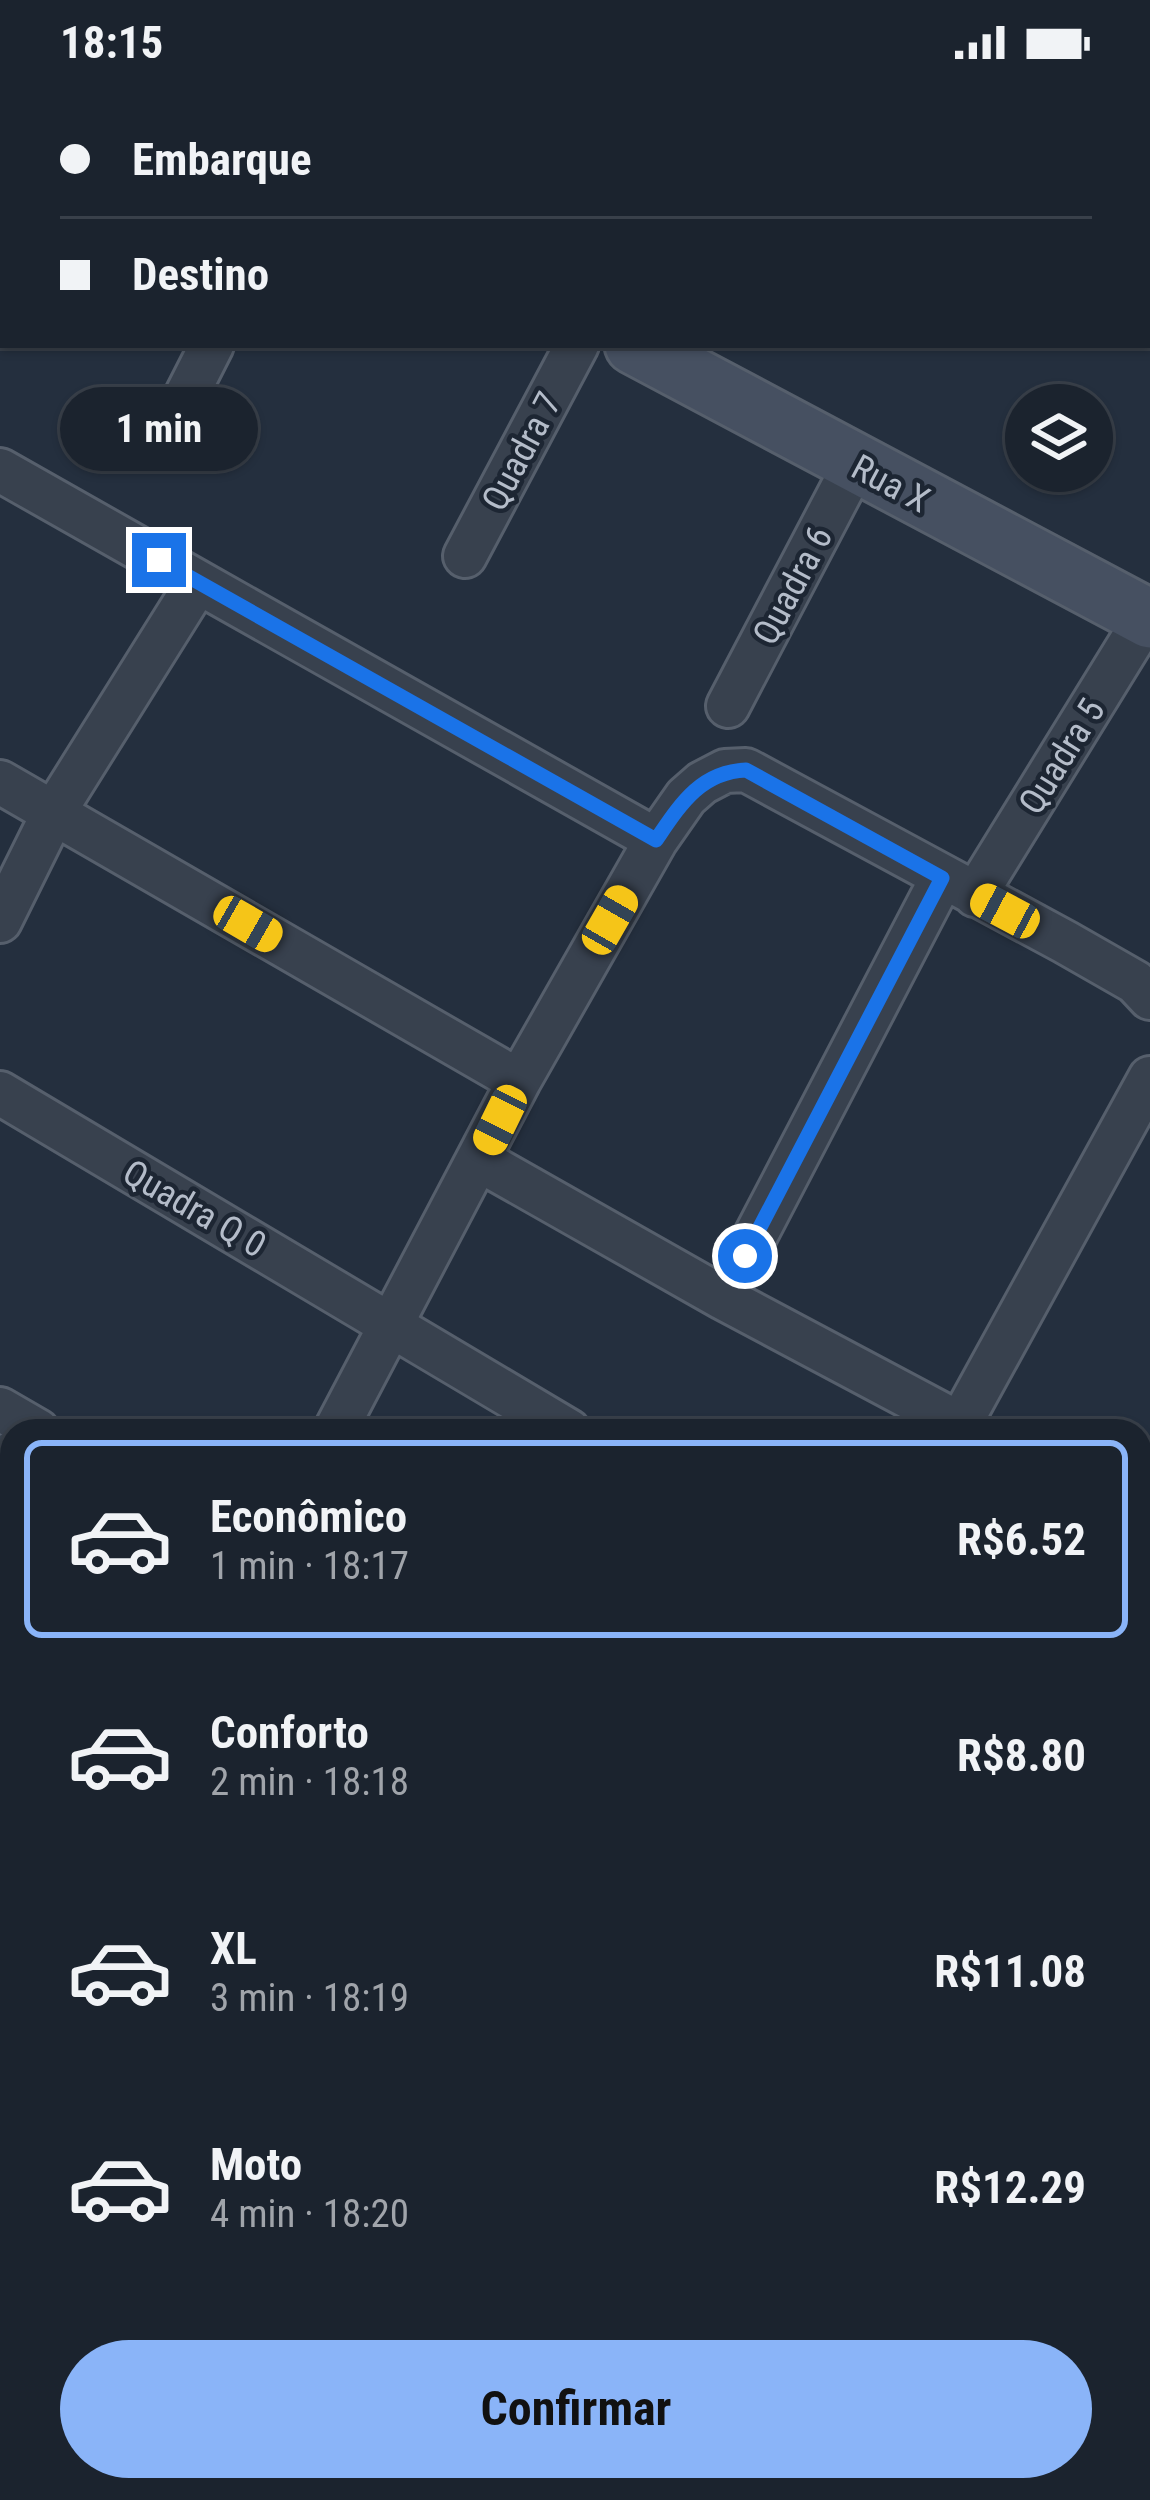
<!DOCTYPE html>
<html lang="pt">
<meta charset="utf-8">
<style>
body{margin:0;font-family:"Roboto Condensed",sans-serif;background:#242b36;color:#f1f3f6;height:100vh;display:flex;flex-direction:column;font-size:45px;white-space:nowrap}
*{box-sizing:border-box;margin:0}
p{font-size:39px;color:#a0a4aa}
.icon{flex:none;width:66px;height:66px;fill:none;stroke:currentColor;stroke-width:2;stroke-linecap:round;stroke-linejoin:round}
.map{position:relative;flex:1;overflow:hidden}
.details{position:absolute;left:0px;top:1335px;width:1152px;height:1083px;display:flex;flex-direction:column;background:#1b232e;border-radius:36px 36px 0 0;box-shadow:0 3px 9px #0004,0 0 0 3px #39404a}
.details>*{flex:none}
.top-card{position:absolute;left:0px;top:0px;width:1152px;height:264px;box-shadow:0 3px 9px #0004,0 0 0 3px #39404a;display:grid;align-content:center;height:264px;padding:0 60px;background:#1b232e}
.buttons{position:absolute;left:1005px;top:300px;display:grid;gap:24px}
.buttons a{display:grid;place-items:center;width:108px;height:108px;border-radius:50%;background:#1b232e;box-shadow:0 3px 9px #0004,0 0 0 3px #39404a;font-size:60px}
.end{position:absolute;width:54px;height:54px;margin:-27px;border:15px solid #1a73e8;background:#fff;box-shadow:0 0 0 6px #fff}
.from{border-radius:50%}
.bubble{position:absolute;height:84px;border-radius:42px;background:#1b232e;box-shadow:0 3px 9px #0004,0 0 0 3px #39404a;font-size:39px;font-weight:700;line-height:84px;text-align:center}
.car{position:absolute;width:36px;height:72px;margin:-36px -18px;border-radius:15px;box-shadow:0 0 9px 3px #0007;background:linear-gradient(#f5c518 24%,#345 0 40%,#f5c518 0 76%,#345 0 86%,#f5c518 0)}
.top-card b{display:flex;align-items:center;gap:42px;height:114px;font-size:45px}
.top-card b+b{border-top:3px solid #39404a}
.top-card i{width:30px;height:30px;background:#f1f3f6}
ul{padding:21px 0 0;list-style:none}
li{display:flex;align-items:center;gap:36px;height:198px;margin:0 24px 18px;padding:0 36px;border:6px solid transparent;border-radius:18px}
li div{flex:1}
li b{display:block;font-size:45px}
li em{font-style:normal;font-weight:700}
li.active{border-color:#8ab4f8}
li>.icon{width:108px;height:108px;stroke-width:1.5}
.button{display:flex;gap:24px;margin-top:auto;padding:24px 60px}
.button a{flex:1;height:138px;border-radius:72px;background:#8ab4f8;color:#111;font-size:48px;font-weight:700;line-height:138px;text-align:center}
.status{display:flex;justify-content:space-between;align-items:center;height:84px;padding:0 60px;background:#1b232e;direction:ltr}
.status svg{height:33px;fill:currentColor}
.map>svg:first-child{display:block}
.green{fill:#263c3f}
.lines{fill:none;stroke-linecap:round;stroke-linejoin:round}
.street-casing{stroke:#565f6c;stroke-width:48}
.secondary-casing{stroke:#565f6c;stroke-width:63}
.street{stroke:#38414e;stroke-width:42}
.secondary{stroke:#465061;stroke-width:57}
.route{stroke:#1a73e8;stroke-width:15}
.labels{text-anchor:middle;stroke-width:9;stroke-linejoin:round;paint-order:stroke}
.street-label{font-size:36px;fill:#b4bcc9;stroke:#1d2633}
</style>
<div class="status"><b>18:15</b><svg viewBox="0 0 49 12"><path d="M0 12V9h3v3zM5 12V6h3v6zM10 12V3h3v9zM15 12V0h3v12zM26 1h20v11H26zM47 4h2v5h-2z"/></svg></div>
<div class="map">
<svg width="1150" height="2416" viewBox="0 0 1150 2416">
<rect width="100%" height="100%" fill="#242f3e"/>
<!-- green -->
<path class="green" d="M0 2099 12 2106V2406H324L318 2416H0Z"/>
<g class="lines">
<!-- street casing -->
<g class="street-casing">
<path id="street" d="M0 1 1 0
M767 3 769 0
M1107 3 1109 0
M184 316 212 261
M0 386 198 498
M465 472 577 261
M728 622 855 380
M0 698 519 997
M975 811 1150 527
M0 837 54 728 198 498 656 756
M0 1009 569 1347
M481 1077 723 1214 960 1340
M723 1214 942 794
M0 1325 38 1347
M335 1347 519 997 656 756 686 713 702 699 725 687 746 686 1065 858 1135 898 1150 914
M956 1347 1150 994
M0 1390 12 1369
M1140 1488 1150 1493
M1140 1567 1150 1549
M0 1581 12 1588
M0 1895 12 1902
M0 1956 12 1934
M0 2049 12 2055
M1140 2135 1150 2117
M1140 2212 1150 2217
M366 2416 372 2406
M678 2416 683 2406
M983 2416 989 2406"/>
</g>
<!-- secondary casing -->
<g class="secondary-casing">
<path id="secondary" d="M166 0 171 3
M634 261 1150 535"/>
</g>
<!-- street -->
<use href="#street" class="street"/>
<!-- secondary -->
<use href="#secondary" class="secondary"/>
</g>
<g class="lines">
<!-- route -->
<path class="route" d="M159 476 656 756C680 721 700 688 746 686L942 794 745 1172"/>
</g>
<g class="labels">
<!-- street labels -->
<g class="street-label">
<text transform="translate(521 367) rotate(-62)" y="13">Quadra 7</text>
<text transform="translate(891 399) rotate(28)" y="13">Rua X</text>
<text transform="translate(792 501) rotate(-62)" y="13">Quadra 6</text>
<text transform="translate(1061 672) rotate(-58)" y="13">Quadra 5</text>
<text transform="translate(195 1124) rotate(30)" y="13">Quadra Q 0</text>
</g>
</g>
</svg>
<div class="buttons">
<a><svg class="icon" aria-label="layers" viewBox="0 0 24 24"><path d="M12 4l9 5-9 5-9-5zM3 14l9 5 9-5"/></svg></a>
</div>
<i class="end from" style="left:745px;top:1172px"></i>
<i class="end" style="left:159px;top:476px"></i>
<div class="bubble" style="left:60px;top:303px;width:198px">1 min</div>
<i class="car" style="left:1005px;top:827px;rotate:298deg"></i>
<i class="car" style="left:610px;top:836px;rotate:30deg"></i>
<i class="car" style="left:248px;top:840px;rotate:120deg"></i>
<i class="car" style="left:500px;top:1036px;rotate:206deg"></i>
<div class="top-card">
<b><i class="from"></i>Embarque</b>
<b><i></i>Destino</b>
</div>
<section class="details">
<ul>
<li class="active"><svg class="icon" aria-label="car" viewBox="0 0 24 24"><path d="M5 17H2v-5l4-1 3-4h7l3 4 3 1v5h-3M9 17h6M6 11h13"/><circle cx="7" cy="17" r="2"/><circle cx="17" cy="17" r="2"/></svg><div><b>Econômico</b><p>1 min · 18:17</p></div><em>R$6.52</em></li>
<li><svg class="icon" aria-label="car" viewBox="0 0 24 24"><path d="M5 17H2v-5l4-1 3-4h7l3 4 3 1v5h-3M9 17h6M6 11h13"/><circle cx="7" cy="17" r="2"/><circle cx="17" cy="17" r="2"/></svg><div><b>Conforto</b><p>2 min · 18:18</p></div><em>R$8.80</em></li>
<li><svg class="icon" aria-label="car" viewBox="0 0 24 24"><path d="M5 17H2v-5l4-1 3-4h7l3 4 3 1v5h-3M9 17h6M6 11h13"/><circle cx="7" cy="17" r="2"/><circle cx="17" cy="17" r="2"/></svg><div><b>XL</b><p>3 min · 18:19</p></div><em>R$11.08</em></li>
<li><svg class="icon" aria-label="car" viewBox="0 0 24 24"><path d="M5 17H2v-5l4-1 3-4h7l3 4 3 1v5h-3M9 17h6M6 11h13"/><circle cx="7" cy="17" r="2"/><circle cx="17" cy="17" r="2"/></svg><div><b>Moto</b><p>4 min · 18:20</p></div><em>R$12.29</em></li>
</ul>
<div class="button"><a>Confirmar</a></div>
</section>
</div>
